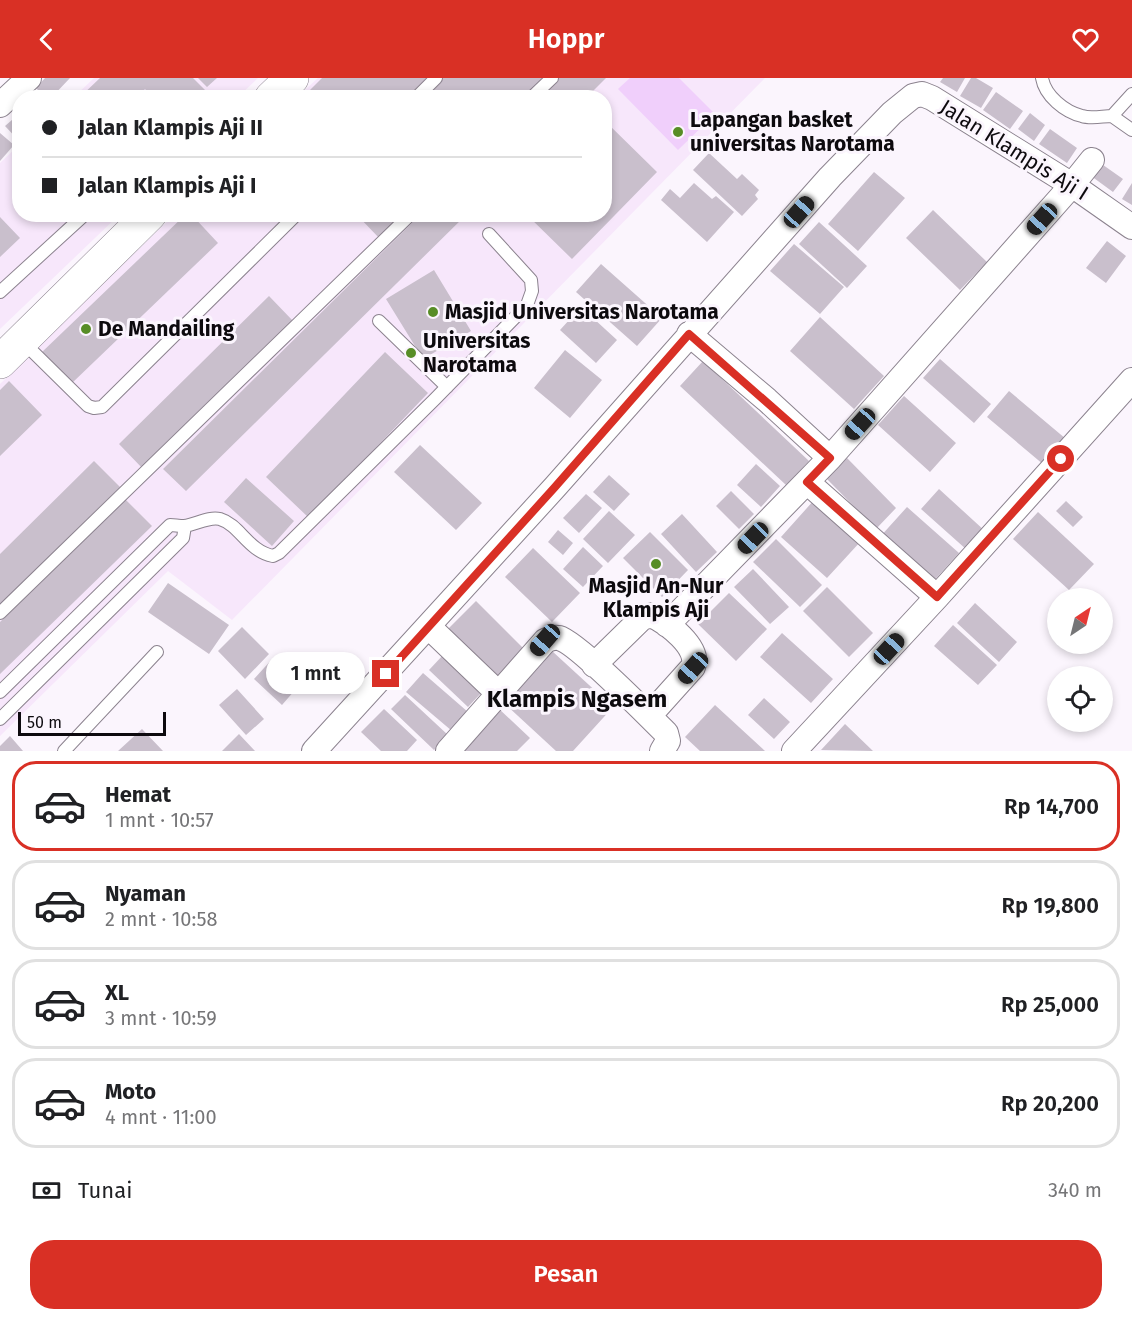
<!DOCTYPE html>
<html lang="id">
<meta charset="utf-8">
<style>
body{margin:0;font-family:"Fira Sans",sans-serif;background:#f2f2f2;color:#202124;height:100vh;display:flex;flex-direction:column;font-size:22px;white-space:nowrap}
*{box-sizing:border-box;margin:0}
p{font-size:20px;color:#757577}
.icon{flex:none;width:33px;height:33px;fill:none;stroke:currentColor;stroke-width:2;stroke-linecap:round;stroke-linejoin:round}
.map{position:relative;height:673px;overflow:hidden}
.sheet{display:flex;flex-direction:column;background:#fff;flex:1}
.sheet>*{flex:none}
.banner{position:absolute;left:12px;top:12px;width:600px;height:132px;border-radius:24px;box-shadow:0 3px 9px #0003;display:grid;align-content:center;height:132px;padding:0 30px;background:#fff}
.needle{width:39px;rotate:35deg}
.buttons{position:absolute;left:1047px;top:510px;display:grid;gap:12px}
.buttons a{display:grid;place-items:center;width:66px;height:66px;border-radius:50%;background:#fff;box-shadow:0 3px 9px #0003;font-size:30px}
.scale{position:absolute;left:18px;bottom:15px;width:148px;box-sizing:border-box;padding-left:6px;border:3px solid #0d0a0e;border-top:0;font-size:16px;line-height:21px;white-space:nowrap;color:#0d0a0e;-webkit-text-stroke:4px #fbf5fd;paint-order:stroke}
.end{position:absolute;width:27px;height:27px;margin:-14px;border:8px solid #d93025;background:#fff;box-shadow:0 0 0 3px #fff}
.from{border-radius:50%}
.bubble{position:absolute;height:42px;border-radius:21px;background:#fff;box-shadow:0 3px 9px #0003;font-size:20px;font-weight:600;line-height:42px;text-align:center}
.car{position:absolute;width:18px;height:36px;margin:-18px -9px;border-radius:8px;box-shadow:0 0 4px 2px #0007;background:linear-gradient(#222 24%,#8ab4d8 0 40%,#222 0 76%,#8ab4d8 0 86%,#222 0)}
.banner b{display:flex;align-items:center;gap:21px;height:57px;font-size:22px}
.banner b+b{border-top:2px solid #e0e0e0}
.banner i{width:15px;height:15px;background:#202124}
ul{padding:10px 0 0;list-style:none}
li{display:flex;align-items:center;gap:18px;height:90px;margin:0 12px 9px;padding:0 18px;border:3px solid #e0e0e0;border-radius:24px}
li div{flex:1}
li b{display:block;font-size:22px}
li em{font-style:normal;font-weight:600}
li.on{border-color:#d93025}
li>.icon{width:54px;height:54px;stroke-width:1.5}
.pay{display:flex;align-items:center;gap:15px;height:66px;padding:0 30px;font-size:22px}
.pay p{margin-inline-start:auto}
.button{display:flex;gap:12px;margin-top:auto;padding:12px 30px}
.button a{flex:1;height:69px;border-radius:24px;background:#d93025;color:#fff;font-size:24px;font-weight:600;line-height:69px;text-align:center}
header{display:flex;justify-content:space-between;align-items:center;height:78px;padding:0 30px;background:#d93025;color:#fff;font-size:27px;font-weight:600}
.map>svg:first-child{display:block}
.built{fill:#f7e7fb}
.green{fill:#f0cffb}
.building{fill:#c9bfcc}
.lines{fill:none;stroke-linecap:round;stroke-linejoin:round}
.service-casing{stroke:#8b828e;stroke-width:14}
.minor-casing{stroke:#8b828e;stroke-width:26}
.secondary-casing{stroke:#8b828e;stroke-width:34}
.service{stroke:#fff;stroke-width:12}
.minor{stroke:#fff;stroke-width:24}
.secondary{stroke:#fff;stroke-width:33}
.route{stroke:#d93025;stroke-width:8}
.poi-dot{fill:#578d26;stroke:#fbf5fd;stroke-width:2}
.labels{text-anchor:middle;stroke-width:6;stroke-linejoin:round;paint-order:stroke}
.poi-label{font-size:21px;font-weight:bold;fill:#0d0a0e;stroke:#fbf5fd;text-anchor:start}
.street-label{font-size:21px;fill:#0d0a0e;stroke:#fbf5fd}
.quarter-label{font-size:24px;font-weight:bold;fill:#0d0a0e;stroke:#fbf5fd}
</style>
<header><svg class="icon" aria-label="back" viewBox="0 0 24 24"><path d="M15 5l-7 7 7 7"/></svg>Hoppr<svg class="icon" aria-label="heart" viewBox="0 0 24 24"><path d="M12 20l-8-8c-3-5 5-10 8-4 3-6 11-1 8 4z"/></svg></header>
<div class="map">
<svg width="1132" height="673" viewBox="0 0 1132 673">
<rect width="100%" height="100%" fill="#fbf5fd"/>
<!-- built -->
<path class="built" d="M94 0H258L238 19 73 20Z
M318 0H765L232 542 168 493 0 658V306L174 137 604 136V20L297 19Z
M19 67 20 136 119 137 0 251V85Z"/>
<!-- green -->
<path class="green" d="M630 0H679L715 36 678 72 618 11Z"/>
<!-- building -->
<path class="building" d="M45 0H70L51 20H46L36 10Z
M100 0H193L209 16 205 20H153L145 11 137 20H79Z
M198 0H217L207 9Z
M322 0H428L408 20H302Z
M442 0H548L528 20H422Z
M559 0H606L586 20H539Z
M943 0H965L957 14 940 4Z
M971 0H976L993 10 981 30 960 18Z
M996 14 1023 33 1010 51 983 32Z
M20 35V64L5 48Z
M1030 35 1045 47 1034 63 1018 51Z
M604 42 657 94 572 181 526 136H604Z
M1050 51 1077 70 1067 85 1039 66Z
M0 55 14 67 0 83Z
M709 75 737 101 742 96 759 112 755 117 758 121 742 138 693 92Z
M1096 82 1123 101 1113 114 1087 95Z
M874 94 905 120 858 173 828 146Z
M694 105 712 121 716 118 734 134 707 164 661 122 670 111 680 120Z
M1132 105V127L1122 121Z
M933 132 987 184 960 212 906 160Z
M186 136H191L218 165 71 306 41 275Z
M356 136H408L381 162Z
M421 136H467L186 413 163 391Z
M0 139 20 160 0 179Z
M819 144 867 188 847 210 799 166Z
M1107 163 1126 178 1106 205 1086 190Z
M794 166 844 209 820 236 770 193Z
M601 186 662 240 637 268 576 214Z
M434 192 471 253 423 281 386 221Z
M269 218 294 244 144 392 119 366Z
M581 229 617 262 596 285 560 252Z
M820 239 884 298 854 331 790 273Z
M565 272 602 302 570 340 534 310Z
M385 274 428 315 309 440 266 399Z
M940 281 991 326 974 345 923 300Z
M703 283 809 383 786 407 680 308Z
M9 303 42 337 0 378V312Z
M1009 313 1066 361 1044 387 987 339Z
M904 318 956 365 930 394 878 347Z
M420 367 482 425 456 452 394 394Z
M847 380 896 430 876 451 826 400Z
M94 383 120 409 0 527V476Z
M756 386 780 408 761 429 737 407Z
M609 397 630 416 614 433 593 414Z
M246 400 294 443 272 468 224 424Z
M939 411 985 453 967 472 921 431Z
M731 413 754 436 739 451 716 428Z
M586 416 602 430 579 455 563 440Z
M125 421 152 448 0 596V544Z
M815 421 861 463 827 500 781 459Z
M1066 423 1083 439 1073 449 1056 433Z
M907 429 959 475 930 507 879 460Z
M609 433 635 457 608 485 583 461Z
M1038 434 1094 486 1069 512 1013 461Z
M682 436 717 474 696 494 661 456Z
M558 452 573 465 563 477 548 464Z
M650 454 688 492 662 519 623 480Z
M776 461 822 507 800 529 753 484Z
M583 469 603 488 583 509 563 491Z
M533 470 580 515 552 544 505 499Z
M753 491 789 529 770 546 734 509Z
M168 505 229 547 209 576 148 534Z
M827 509 873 555 849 579 803 533Z
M729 515 767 551 736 583 698 546Z
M476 523 530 577 499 607 446 553Z
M975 525 1017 564 999 584 957 545Z
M953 547 997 587 978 607 934 568Z
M242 549 269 576 245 601 218 573Z
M782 555 833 601 811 625 760 579Z
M552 573 613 629 573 673H556L504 625Z
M444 576 483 613 468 629 429 592Z
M274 579 302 604 282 627 254 601Z
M423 595 468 634 452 653 406 614Z
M237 611 264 641 246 657 219 627Z
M405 617 448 657 434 672 391 631Z
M764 620 790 644 774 661 748 637Z
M715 627 765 673H700L685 659Z
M497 629 530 660 517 673H456Z
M384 631 417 662 407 673H381L361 654Z
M845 646 873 673 821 672Z
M142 651 163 673H118Z
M239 656 255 673H222Z
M10 658 23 673H0V668Z"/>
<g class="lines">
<!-- service casing -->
<g class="service-casing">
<path id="service" d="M1042 0C1045 18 1065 34 1082 38 1091 41 1103 38 1112 38L1132 16
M416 20 436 0
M531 20 552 0
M1112 38 1132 52
M0 214 82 139
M379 243 447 309
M23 264 88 328 94 330 102 329 297 136
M0 535 411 136
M0 614 170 447C174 447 179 448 184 448 195 447 209 438 220 441 240 447 248 473 273 478L279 475 435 321 527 227 532 213 531 202 489 156
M0 641 183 460 185 448
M64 673 157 574"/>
</g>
<!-- minor casing -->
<g class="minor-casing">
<path id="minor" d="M0 27 29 0
M689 256 767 322 830 380
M807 404 937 519
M667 547 830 380 1072 107 1092 82
M429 549 499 616
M594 587 642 540 651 537C667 544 701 570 693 589L649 638
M314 673 555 409 830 99 892 35 913 18 922 16 932 20 1072 107 1132 149
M448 673 545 563C549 561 554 559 559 560 576 564 650 639 666 655L668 663 662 673
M794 673 937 519 1132 302"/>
</g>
<!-- secondary casing -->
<g class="secondary-casing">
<path id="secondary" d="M271 20 292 0
M0 284 150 136"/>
</g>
<!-- service -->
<use href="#service" class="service"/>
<!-- minor -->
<use href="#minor" class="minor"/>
<!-- secondary -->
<use href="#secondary" class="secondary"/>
</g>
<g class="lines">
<!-- route -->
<path class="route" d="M386 596 555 409 689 256 830 380 807 404 937 519 1061 381"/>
</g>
<!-- markers -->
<g class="poi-dot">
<circle cx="678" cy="54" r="6"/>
<circle cx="433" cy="234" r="6"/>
<circle cx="86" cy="251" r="6"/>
<circle cx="411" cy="275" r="6"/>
<circle cx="656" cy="486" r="6"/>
</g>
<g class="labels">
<!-- poi labels -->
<g class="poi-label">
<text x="690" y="49">Lapangan basket<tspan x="690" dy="24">universitas Narotama</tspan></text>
<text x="445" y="241">Masjid Universitas Narotama</text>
<text x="98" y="258">De Mandailing</text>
<text x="423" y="270">Universitas<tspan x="423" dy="24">Narotama</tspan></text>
<text x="656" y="515" text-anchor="middle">Masjid An-Nur<tspan x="656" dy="24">Klampis Aji</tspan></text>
</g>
<!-- street labels -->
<g class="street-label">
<text transform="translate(1014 72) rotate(32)" y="7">Jalan Klampis Aji I</text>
</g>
<!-- quarter labels -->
<g class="quarter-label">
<text x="577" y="629">Klampis Ngasem</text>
</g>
</g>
</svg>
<div class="buttons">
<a><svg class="needle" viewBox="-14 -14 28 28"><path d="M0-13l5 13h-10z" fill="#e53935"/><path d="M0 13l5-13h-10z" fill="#757577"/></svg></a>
<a><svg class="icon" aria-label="locate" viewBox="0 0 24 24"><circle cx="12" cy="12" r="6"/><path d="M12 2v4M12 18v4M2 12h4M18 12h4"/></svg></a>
</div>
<div class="scale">50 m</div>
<i class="end from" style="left:1061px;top:381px"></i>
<i class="end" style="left:386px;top:596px"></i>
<div class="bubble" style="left:266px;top:574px;width:99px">1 mnt</div>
<i class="car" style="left:799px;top:134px;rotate:42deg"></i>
<i class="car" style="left:1042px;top:141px;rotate:222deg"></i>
<i class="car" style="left:860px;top:346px;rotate:222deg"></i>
<i class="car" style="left:753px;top:460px;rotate:224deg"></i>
<i class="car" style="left:545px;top:562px;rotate:221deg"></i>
<i class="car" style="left:889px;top:571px;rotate:43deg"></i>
<i class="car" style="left:693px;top:590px;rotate:222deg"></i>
<div class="banner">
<b><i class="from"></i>Jalan Klampis Aji II</b>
<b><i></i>Jalan Klampis Aji I</b>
</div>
</div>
<section class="sheet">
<ul>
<li class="on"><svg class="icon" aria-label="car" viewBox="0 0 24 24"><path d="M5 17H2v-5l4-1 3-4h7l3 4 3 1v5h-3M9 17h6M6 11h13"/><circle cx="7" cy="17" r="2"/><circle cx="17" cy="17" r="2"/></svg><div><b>Hemat</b><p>1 mnt · 10:57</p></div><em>Rp 14,700</em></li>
<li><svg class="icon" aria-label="car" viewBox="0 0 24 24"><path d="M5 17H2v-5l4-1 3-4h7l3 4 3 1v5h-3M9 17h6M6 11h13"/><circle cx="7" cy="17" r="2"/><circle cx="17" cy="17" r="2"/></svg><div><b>Nyaman</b><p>2 mnt · 10:58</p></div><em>Rp 19,800</em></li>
<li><svg class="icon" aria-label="car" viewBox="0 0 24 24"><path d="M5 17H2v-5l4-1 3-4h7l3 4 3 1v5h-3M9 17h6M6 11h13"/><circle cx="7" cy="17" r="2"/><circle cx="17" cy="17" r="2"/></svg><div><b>XL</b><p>3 mnt · 10:59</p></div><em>Rp 25,000</em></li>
<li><svg class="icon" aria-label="car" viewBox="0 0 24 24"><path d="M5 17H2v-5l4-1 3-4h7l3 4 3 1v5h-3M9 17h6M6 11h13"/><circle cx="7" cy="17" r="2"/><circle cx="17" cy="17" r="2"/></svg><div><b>Moto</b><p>4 mnt · 11:00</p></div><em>Rp 20,200</em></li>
</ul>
<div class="pay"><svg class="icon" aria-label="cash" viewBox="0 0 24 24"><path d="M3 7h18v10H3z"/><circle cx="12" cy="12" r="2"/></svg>Tunai<p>340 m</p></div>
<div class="button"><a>Pesan</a></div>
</section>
